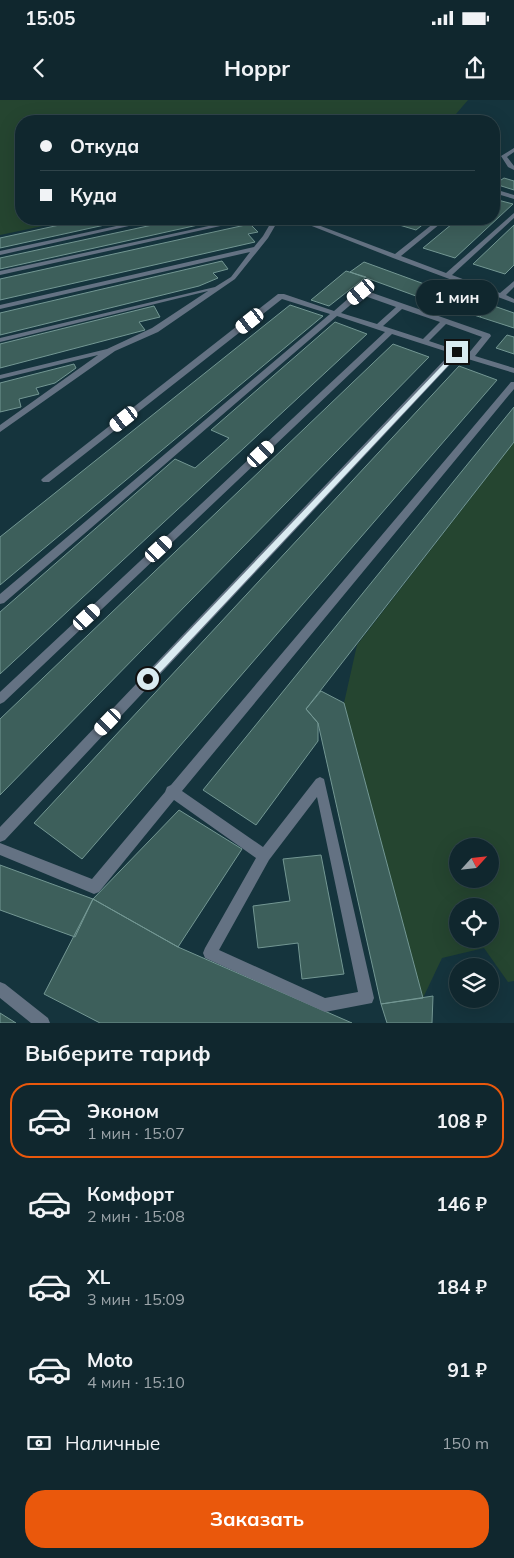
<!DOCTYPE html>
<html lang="ru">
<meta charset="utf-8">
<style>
body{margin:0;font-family:Mulish,sans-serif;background:#1e333a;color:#f1f3f6;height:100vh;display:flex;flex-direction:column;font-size:19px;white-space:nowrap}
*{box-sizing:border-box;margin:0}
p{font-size:16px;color:#9ca5aa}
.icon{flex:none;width:28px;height:28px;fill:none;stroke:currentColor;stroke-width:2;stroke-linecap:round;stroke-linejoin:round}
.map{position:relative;height:923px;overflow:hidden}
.drawer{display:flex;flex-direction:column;background:#10272e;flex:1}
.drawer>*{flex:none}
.banner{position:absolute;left:15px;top:15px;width:485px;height:110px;border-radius:20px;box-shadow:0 5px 20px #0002,0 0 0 1px #30444a;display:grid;align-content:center;height:110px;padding:0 25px;background:#10272e}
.needle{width:32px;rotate:63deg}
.fabs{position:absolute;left:449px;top:738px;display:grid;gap:10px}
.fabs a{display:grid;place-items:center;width:50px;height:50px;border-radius:50%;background:#10272e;box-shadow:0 5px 20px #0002,0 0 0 1px #30444a;font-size:25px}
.end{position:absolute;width:22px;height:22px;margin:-11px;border:6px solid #daebf1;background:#111;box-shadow:0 0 0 2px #111}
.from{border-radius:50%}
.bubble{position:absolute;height:35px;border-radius:18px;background:#10272e;box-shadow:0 5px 20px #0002,0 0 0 1px #30444a;font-size:16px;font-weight:700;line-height:35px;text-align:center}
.car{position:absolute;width:15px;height:30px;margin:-15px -8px;border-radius:6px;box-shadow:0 0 4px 1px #0007;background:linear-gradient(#fff 24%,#345 0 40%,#fff 0 76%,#345 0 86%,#fff 0)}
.banner b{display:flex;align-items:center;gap:18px;height:48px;font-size:19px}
.banner b+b{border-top:1px solid #30444a}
.banner i{width:12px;height:12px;background:#f1f3f6}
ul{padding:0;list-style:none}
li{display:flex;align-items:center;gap:15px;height:75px;margin:0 10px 8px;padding:0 15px;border:2px solid transparent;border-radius:20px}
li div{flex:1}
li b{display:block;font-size:19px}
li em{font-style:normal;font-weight:700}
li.current{border-color:#ea580c}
li>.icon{width:45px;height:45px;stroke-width:1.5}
h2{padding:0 25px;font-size:22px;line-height:60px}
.pay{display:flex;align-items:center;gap:12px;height:55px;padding:0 25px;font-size:19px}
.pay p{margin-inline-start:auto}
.action{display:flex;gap:10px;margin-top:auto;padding:10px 25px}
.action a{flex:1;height:58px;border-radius:20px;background:#ea580c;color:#fff;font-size:20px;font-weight:700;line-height:58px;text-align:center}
.status{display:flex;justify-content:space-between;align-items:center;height:35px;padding:0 25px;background:#10272e;direction:ltr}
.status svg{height:14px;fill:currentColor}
header{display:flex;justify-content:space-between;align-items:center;height:65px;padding:0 25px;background:#10272e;font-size:22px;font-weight:700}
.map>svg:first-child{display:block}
.green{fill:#254530;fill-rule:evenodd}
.building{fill:#3d5f5b;stroke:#739793}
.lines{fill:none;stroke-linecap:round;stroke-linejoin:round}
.service{fill:#647283;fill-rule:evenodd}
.route{fill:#daebf1}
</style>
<div class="status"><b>15:05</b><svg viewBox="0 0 49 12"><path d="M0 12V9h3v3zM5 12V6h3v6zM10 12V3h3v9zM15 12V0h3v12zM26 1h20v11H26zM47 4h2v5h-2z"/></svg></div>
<header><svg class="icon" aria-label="back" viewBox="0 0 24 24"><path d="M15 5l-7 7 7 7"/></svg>Hoppr<svg class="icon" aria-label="share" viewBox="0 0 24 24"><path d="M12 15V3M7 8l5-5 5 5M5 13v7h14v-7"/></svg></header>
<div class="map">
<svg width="514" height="923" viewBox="0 0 514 923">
<rect width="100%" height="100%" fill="#15343d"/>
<!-- green -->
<path class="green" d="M0 0H468L450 21H21V119H76L0 135Z
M514 342V881L508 882 484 848 442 858 423 898 344 603 357 545ZM458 746H490V779H458ZM458 806H490V839H458Z"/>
<!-- building -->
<path class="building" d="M504 78 514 81V90L495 84Z
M494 99 513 104 455 158 423 148 458 119H494Z
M87 119H132L0 148V138Z
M180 119H225L0 169V158Z
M403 119H430L416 130 396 124Z
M250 124 258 132 248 134 255 142 0 200V179Z
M514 125V165L505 174 473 164Z
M222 161 228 169 213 173 218 178 199 186 0 235V213Z
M364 162 427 185 416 196 350 172Z
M346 171 366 177 329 206 311 200Z
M427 185 491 205 480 217 416 196Z
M290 205 323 216 0 485V437Z
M491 205 514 213V228L480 217Z
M154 206 160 217 139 222 145 230 0 268V244Z
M335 222 367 234 0 574V512L175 359 195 368 229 338 211 330Z
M507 235 514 237V254L496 248Z
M393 244 429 257 0 695V619Z
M74 264 76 268 55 283 36 288 39 294 19 299 21 307 0 312V283Z
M459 266 497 280 82 759 34 723Z
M514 307V342L306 609 318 623V641L256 725 203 690Z
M321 591 344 603 423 898 381 904 318 623 306 609Z
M179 710 242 749 178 847 93 799Z
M321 755 344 874 302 879 298 843 258 848 253 806 290 801 283 759Z
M0 765 93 799 75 837 0 810Z
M93 799 178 847 352 923H100L44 894Z
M433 896 432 923H387L381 904Z
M0 913 16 923H0Z"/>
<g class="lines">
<!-- service -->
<path class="service" d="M514 48V52L507 57 514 66V70L508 67 501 56Z
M494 89 514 95V99L494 93Z
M514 113V118L452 175 500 193 514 181V187L506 195 514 199V203L393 158 294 119H302L395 154 439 119H446L401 156 446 173Z
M149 119H160L0 155V151Z
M241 119H252L0 175V171Z
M273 119H279L268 138 235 179 158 232 115 251 0 332V325L98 255 0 279V275L107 249 152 228 208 191 0 242V238L215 187 231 177 250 152 0 209V205L254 147 263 136Z
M358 190H364L490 234 491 236 475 256 514 268V273L458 256 5 740 0 742V727L451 253 392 234 4 602 0 604V592L385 232 337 216 4 503 0 504V494L330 214 282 199 49 382H43L41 380 43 378 278 194H284L334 211ZM362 195 396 207 377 224 341 213ZM402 209 440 222 423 239 383 226ZM446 224 482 237 468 254 429 241Z
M511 282H514V289L182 691 263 747 316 679 320 677 324 679 374 898 372 903 325 912 205 858 203 853 205 848 256 758 174 700 99 792 94 794 0 755V743L92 779 165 692 167 687 171 685ZM317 697 358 892 325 898 219 850 269 760Z
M0 882 5 884 48 918 50 923H31L0 898Z"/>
</g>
<!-- route -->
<path class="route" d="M457 250 460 252 459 254 151 582H145V577Z"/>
</svg>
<div class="fabs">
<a><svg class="needle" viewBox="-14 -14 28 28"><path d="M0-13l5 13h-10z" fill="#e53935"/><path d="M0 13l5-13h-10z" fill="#9ca5aa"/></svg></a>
<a><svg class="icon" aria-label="locate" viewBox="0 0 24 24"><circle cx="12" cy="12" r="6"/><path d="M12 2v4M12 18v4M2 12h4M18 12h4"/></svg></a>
<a><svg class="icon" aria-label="layers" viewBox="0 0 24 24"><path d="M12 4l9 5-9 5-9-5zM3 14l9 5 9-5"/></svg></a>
</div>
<i class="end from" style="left:148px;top:579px"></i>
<i class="end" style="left:457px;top:252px"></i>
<div class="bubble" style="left:416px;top:180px;width:82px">1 мин</div>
<i class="car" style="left:361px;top:192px;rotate:230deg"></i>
<i class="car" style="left:250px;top:221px;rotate:232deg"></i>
<i class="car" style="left:124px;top:319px;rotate:232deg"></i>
<i class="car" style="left:261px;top:354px;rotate:47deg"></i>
<i class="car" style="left:159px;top:449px;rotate:47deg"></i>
<i class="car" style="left:87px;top:517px;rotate:47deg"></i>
<i class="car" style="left:108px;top:622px;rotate:224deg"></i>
<div class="banner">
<b><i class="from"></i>Откуда</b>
<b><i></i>Куда</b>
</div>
</div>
<section class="drawer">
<h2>Выберите тариф</h2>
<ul>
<li class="current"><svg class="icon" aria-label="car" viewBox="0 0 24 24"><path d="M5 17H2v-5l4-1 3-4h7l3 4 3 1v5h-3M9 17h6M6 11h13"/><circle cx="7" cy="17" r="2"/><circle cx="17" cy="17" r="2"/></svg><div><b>Эконом</b><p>1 мин · 15:07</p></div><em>108 ₽</em></li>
<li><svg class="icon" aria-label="car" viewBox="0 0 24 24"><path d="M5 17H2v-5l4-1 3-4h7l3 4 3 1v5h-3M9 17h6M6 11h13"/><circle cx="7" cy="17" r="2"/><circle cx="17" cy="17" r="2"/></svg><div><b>Комфорт</b><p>2 мин · 15:08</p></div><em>146 ₽</em></li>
<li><svg class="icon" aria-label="car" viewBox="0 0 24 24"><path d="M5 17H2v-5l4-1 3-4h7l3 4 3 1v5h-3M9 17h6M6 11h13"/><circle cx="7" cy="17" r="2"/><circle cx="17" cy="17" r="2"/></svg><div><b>XL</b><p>3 мин · 15:09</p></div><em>184 ₽</em></li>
<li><svg class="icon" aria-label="car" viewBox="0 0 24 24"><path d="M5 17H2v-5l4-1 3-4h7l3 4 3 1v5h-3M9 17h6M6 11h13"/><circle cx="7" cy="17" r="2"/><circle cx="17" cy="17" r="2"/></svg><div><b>Moto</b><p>4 мин · 15:10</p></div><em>91 ₽</em></li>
</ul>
<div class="pay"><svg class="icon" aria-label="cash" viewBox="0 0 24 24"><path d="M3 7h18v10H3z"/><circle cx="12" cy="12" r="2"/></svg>Наличные<p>150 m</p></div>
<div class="action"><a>Заказать</a></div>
</section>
